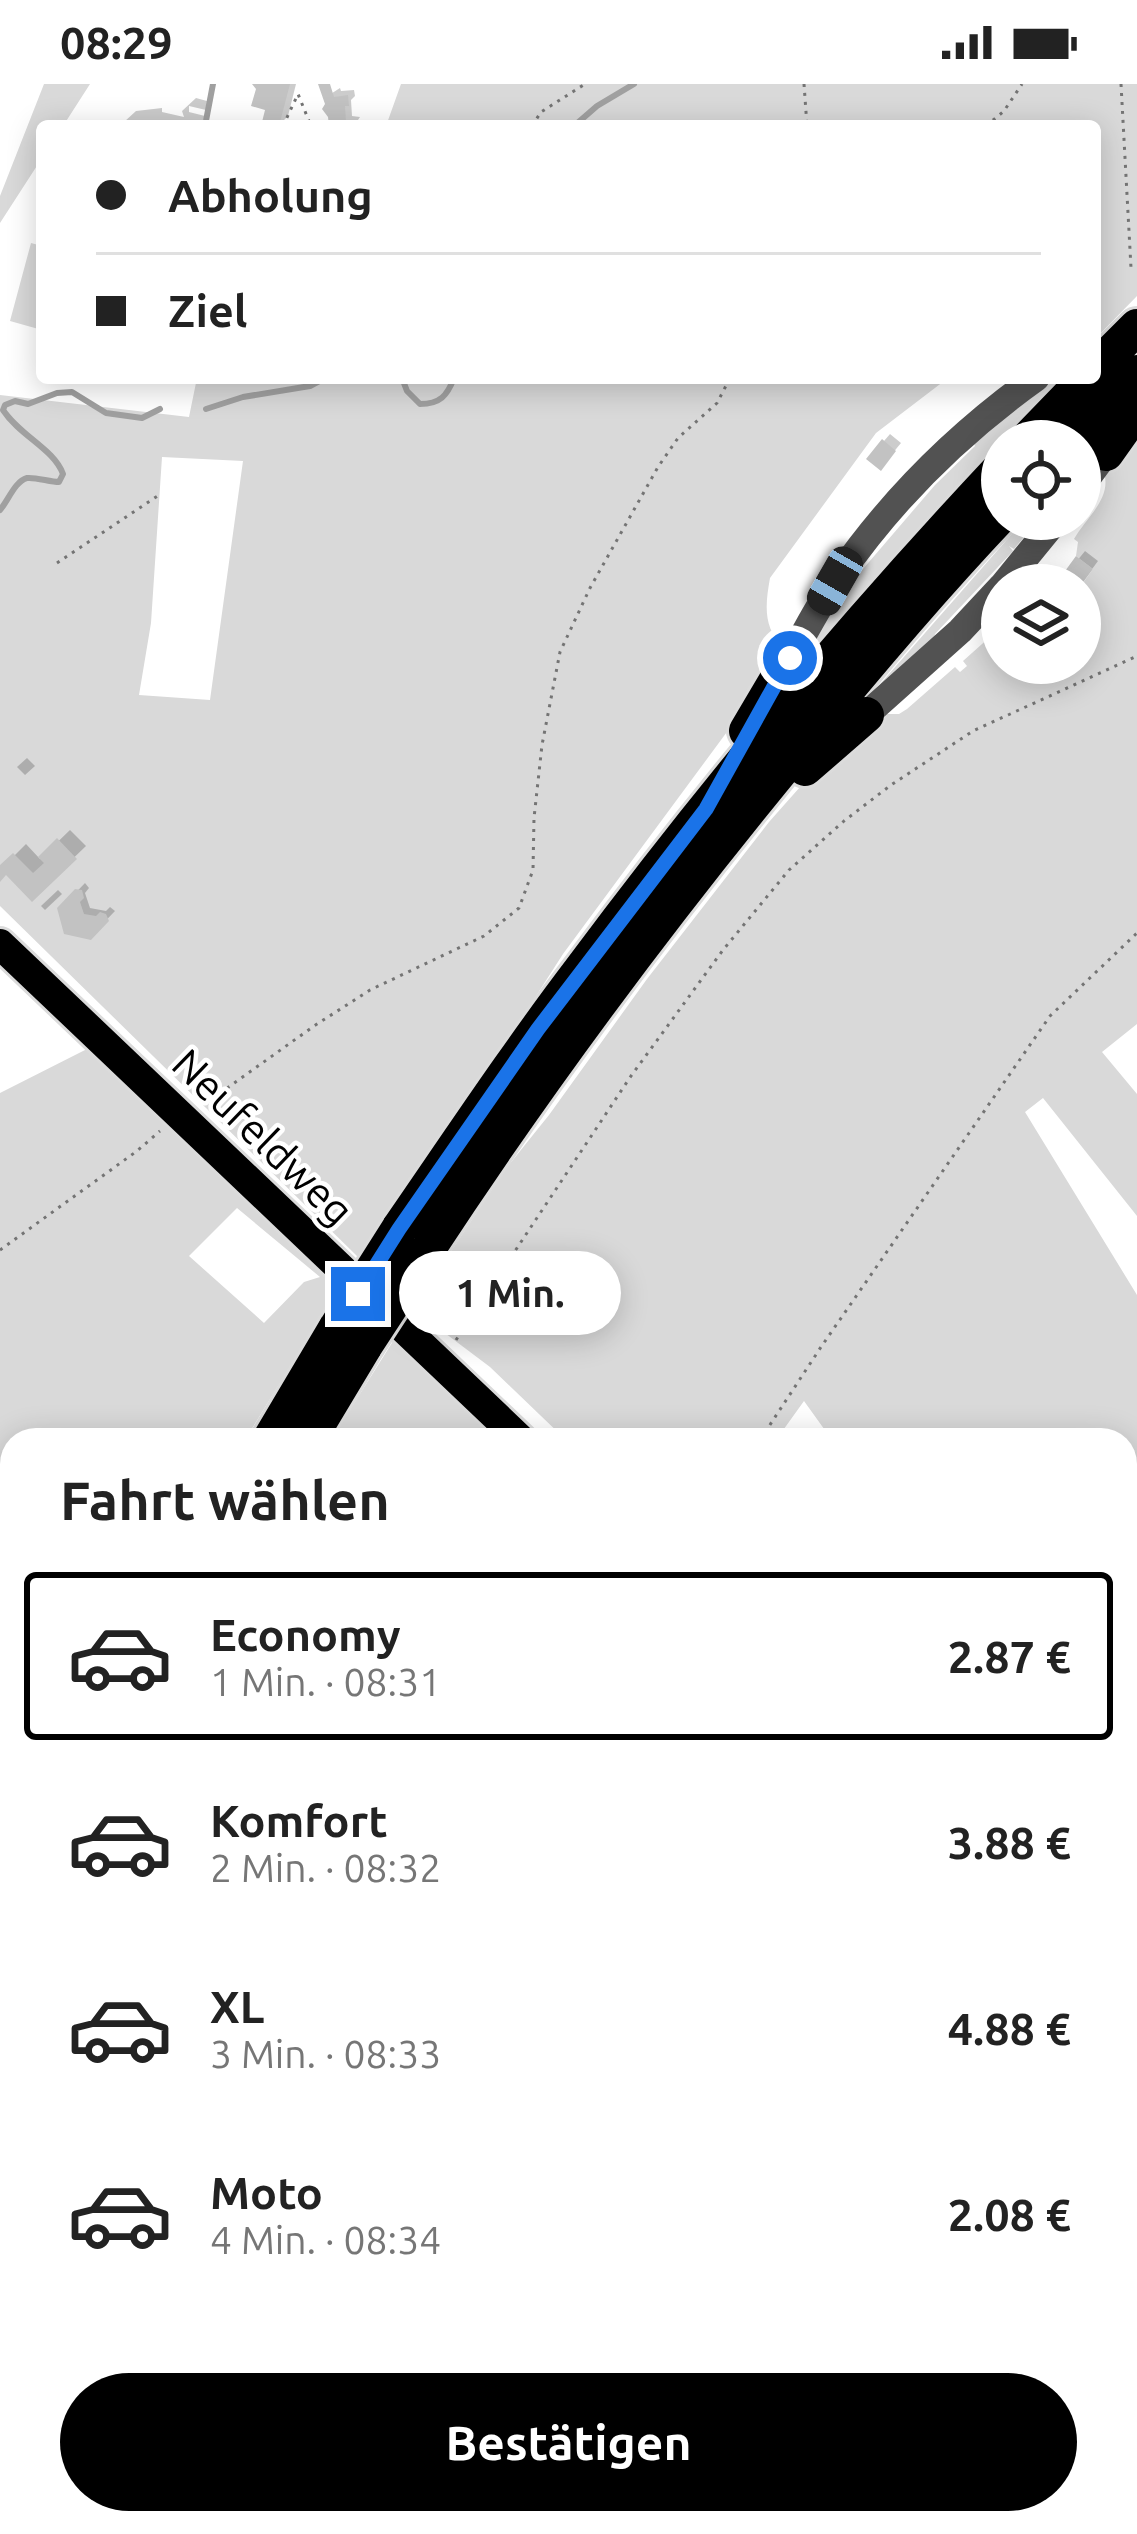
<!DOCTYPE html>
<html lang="de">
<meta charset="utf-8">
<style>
body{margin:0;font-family:Ubuntu,sans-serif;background:#f2f2f2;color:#222;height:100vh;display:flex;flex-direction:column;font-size:45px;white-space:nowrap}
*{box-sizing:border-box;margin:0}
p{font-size:39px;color:#767676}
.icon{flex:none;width:66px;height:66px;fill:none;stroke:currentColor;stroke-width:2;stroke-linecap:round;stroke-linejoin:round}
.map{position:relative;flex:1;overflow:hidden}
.panel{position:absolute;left:0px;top:1344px;width:1137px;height:1107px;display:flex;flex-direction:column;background:#fff;border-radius:36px 36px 0 0;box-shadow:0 6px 30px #0003}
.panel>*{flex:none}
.top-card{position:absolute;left:36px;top:36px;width:1065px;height:264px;border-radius:12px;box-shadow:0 6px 30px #0003;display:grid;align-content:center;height:264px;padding:0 60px;background:#fff}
.controls{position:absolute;left:981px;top:336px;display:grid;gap:24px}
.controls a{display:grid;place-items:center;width:120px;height:120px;border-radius:50%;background:#fff;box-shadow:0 6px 30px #0003;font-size:60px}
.end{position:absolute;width:54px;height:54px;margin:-27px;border:15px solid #1a73e8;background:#fff;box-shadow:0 0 0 6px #fff}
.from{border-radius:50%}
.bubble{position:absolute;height:84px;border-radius:42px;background:#fff;box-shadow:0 6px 30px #0003;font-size:39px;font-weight:600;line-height:84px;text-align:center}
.car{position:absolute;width:36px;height:72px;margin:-36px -18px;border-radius:15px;box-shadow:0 0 9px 3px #0007;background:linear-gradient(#222 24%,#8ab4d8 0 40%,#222 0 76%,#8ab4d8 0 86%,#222 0)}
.top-card b{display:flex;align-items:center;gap:42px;height:114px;font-size:45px}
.top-card b+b{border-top:3px solid #e0e0e0}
.top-card i{width:30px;height:30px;background:#222}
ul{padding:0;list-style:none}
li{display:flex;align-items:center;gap:36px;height:168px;margin:0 24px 18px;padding:0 36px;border:6px solid transparent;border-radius:12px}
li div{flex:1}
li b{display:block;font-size:45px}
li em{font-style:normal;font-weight:600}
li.on{border-color:#000}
li>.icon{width:108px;height:108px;stroke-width:1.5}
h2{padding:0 60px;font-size:54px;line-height:144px}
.action{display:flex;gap:24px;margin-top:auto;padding:24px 60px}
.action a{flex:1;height:138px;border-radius:72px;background:#000;color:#fff;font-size:48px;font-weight:600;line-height:138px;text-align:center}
.status{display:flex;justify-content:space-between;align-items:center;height:84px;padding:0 60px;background:#fff;direction:ltr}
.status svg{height:33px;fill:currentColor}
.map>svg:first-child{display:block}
.green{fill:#d9d9d9;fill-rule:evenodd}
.shadow{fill:#0003}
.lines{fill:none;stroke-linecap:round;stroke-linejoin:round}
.stream{stroke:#a0a0a0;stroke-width:6}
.building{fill:#c2c2c2}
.major-casing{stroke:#dbdbdb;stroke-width:36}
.highway-casing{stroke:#dbdbdb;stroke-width:42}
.path{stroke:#747474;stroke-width:3;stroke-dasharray:3 6;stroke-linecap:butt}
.minor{stroke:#525252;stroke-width:27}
.major{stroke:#000;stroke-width:30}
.highway{stroke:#000;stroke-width:36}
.highway-bridge-casing{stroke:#dbdbdb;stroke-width:42;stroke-linecap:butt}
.highway-bridge{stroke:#000;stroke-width:36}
.route{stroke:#1a73e8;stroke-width:15}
.labels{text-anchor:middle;stroke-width:9;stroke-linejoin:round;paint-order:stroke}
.street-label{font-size:42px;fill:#000;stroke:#fff}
</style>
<div class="status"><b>08:29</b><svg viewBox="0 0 49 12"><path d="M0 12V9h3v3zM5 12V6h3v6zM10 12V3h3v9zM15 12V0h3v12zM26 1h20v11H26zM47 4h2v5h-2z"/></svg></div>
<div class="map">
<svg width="1137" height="2450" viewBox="0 0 1137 2450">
<rect width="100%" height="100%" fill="#fff"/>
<!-- green -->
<path class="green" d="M44 0H90L63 42H42V74L0 139V112Z
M401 0H1137V212L1095 255V42H386Z
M31 159 42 162V246L10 237Z
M197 294H948L876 349 770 494C765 522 763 544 784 564L783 572 563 870 504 962 358 1173 0 822V311L189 333ZM162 373 243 377 210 616 139 611 151 539Z
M1047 294H1058L800 577 855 491 857 492 935 401 975 362 974 360Z
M1137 336V940L1102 968 1137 1010V1132L1043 1014 1025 1028 1137 1211V1509L1125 1517V1356H832L804 1317 776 1356H566L490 1283 413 1225 504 1087 549 1031 647 895 769 738 808 694 884 630H899L907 625 955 583 960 588 967 582 963 577 991 552 989 549 1002 536V579H1080V503L1093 485 1076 472 1078 458 1074 455C1086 434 1112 414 1104 389Z
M1025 435H1039L1014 465 1009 462 1013 467 935 550 932 563 860 623Z
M44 916 341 1199 245 1356H12V1773L0 1795V1009L87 965 40 920ZM237 1124 320 1193 304 1198 264 1239 189 1172Z
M395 1254 396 1259 496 1356H331Z
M12 1937V2439L0 2436V1965Z
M14 2439H500L488 2450H59Z"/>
<!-- shadow -->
<path class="shadow" d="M257 0H296L288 32 278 42H273L269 24Z
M340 4 341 7 354 6 355 12 351 16 352 32 360 33 354 42H332L326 13Z
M196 14 207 17 206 26 189 22V28L205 32 201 42H124V38L136 27 162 24V28L184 33 182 27Z
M890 350 901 359 887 376 884 357Z
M1085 467 1098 477 1084 496 1074 501 1064 493Z
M27 674 35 682 25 691 17 683Z
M70 746 86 762 32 814 6 787 0 793V782L2 784 26 760 40 775Z
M85 799 89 804 85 809 90 824 106 827 110 823 115 827 90 853 60 825Z
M58 806 62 810 45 826 41 822Z
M1125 1761 1137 1781V1809L1125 1821Z
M1125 1988 1137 2000 1125 2012Z
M1130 2087 1137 2094V2132L1125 2122V2089Z
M1136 2270 1137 2291 1125 2302V2281Z
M1125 2430 1137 2442V2450H1073L1062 2439H1125Z
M954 2439H991L994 2442 1004 2439 1014 2450H943Z"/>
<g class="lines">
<!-- stream -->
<path class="stream" d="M205 42 213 0
M574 42 597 22 634 0
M402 294 407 307 420 320C440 320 447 312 454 294
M206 325 243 313 310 302 325 294
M0 426C8 417 15 397 27 394 36 393 50 398 59 398L63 390C54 365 20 352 3 326L5 321 15 317 28 320 57 309 72 308 106 329 142 334 160 325"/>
</g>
<!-- building -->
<path class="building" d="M252 0H290L279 42H261L265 26 251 22 256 5Z
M318 0H330L334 13 348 11 349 22H345L346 38H353L355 42H329L328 33 322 25 325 20Z
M882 355 896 367 881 387 866 375Z
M1076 472 1093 485 1081 501H1069L1060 494Z
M57 754 77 775 32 818 6 791 0 798V781L13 769 33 789 44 779 38 773Z
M75 805 82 806 84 814 80 818 84 830 96 832 100 828 106 830 109 837 91 856 64 850 57 824Z
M806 2439H867L855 2450H810Z
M950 2439H978L993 2450H938Z
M1058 2439H1113L1123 2450H1069Z"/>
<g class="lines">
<!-- major casing -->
<g class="major-casing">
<path id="major" d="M0 860 521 1356
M1125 1885 1137 1872
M1125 2184 1137 2195
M520 2450 532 2439"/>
</g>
<!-- highway casing -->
<g class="highway-casing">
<path id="highway" d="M1095 285 1137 243
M1026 357 1087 294
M1071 357 1137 289
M1106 369 1137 325
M747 647 790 574
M805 684 866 631
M399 1145C459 1058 518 969 582 885 712 710 853 542 1002 383
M425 1169C540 993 665 826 799 664 864 584 931 505 1002 430
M270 1356 337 1243
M308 1356 365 1261
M0 1840 12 1818
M0 1910 12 1887"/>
</g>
<!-- path -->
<path class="path" d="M804 0 807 42
M1121 0 1131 184
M283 42 298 10 311 42
M532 42 541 28 585 0
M986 42 1004 27 1022 0
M57 479 159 411
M205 1020 314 942 370 906 484 852 519 824 533 786 534 734 542 661 560 568 590 504 658 383 678 354 717 319 730 294
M0 1166 137 1067 160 1047
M456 1256 631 992 723 866 789 786 844 737 891 701 973 647 1137 572
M760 1356 821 1263 1050 932 1137 849
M0 2163 12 2153
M142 2439V2450
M279 2450 290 2439"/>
<!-- minor -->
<path class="minor" d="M1080 404 1106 369
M1003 501 1057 435
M790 574C806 547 820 519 838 493 892 415 959 349 1036 294
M866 631 960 547 1002 502
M1125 1965 1137 1977
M1132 2369 1137 2373
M795 2439 803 2450
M1018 2439 1029 2450
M892 2450 903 2439"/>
<!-- major -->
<use href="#major" class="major"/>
<!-- highway -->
<use href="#highway" class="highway"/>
<!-- highway-bridge casing -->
<g class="highway-bridge-casing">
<path id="highway-bridge" d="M337 1243 399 1145
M365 1261 425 1169"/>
</g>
<!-- highway-bridge -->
<use href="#highway-bridge" class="highway-bridge"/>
</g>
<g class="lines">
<!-- route -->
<path class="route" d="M358 1210 399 1145 538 945 706 725 790 574"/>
</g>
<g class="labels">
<!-- street labels -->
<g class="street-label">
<text transform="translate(263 1053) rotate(44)" y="15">Neufeldweg</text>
</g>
</g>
</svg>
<div class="controls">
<a><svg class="icon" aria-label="locate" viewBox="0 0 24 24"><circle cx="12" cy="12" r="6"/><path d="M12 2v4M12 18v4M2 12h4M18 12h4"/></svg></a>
<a><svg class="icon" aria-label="layers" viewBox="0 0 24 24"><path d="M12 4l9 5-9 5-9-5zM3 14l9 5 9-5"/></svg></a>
</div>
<i class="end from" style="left:790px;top:574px"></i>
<i class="end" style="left:358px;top:1210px"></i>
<div class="bubble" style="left:399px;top:1167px;width:222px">1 Min.</div>
<i class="car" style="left:835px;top:497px;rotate:210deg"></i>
<div class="top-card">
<b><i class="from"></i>Abholung</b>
<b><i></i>Ziel</b>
</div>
<section class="panel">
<h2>Fahrt wählen</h2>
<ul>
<li class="on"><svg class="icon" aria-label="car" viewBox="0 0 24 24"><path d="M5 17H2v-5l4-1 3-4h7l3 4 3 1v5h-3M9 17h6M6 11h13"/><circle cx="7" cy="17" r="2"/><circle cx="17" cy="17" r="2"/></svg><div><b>Economy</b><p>1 Min. · 08:31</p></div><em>2.87 €</em></li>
<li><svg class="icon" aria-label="car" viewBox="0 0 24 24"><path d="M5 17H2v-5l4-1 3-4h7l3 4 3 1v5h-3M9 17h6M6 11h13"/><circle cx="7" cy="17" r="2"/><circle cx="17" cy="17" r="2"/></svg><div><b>Komfort</b><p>2 Min. · 08:32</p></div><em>3.88 €</em></li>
<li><svg class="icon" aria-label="car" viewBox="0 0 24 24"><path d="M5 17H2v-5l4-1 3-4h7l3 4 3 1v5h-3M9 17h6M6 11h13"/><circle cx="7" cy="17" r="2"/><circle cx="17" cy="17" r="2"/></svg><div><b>XL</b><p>3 Min. · 08:33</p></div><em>4.88 €</em></li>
<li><svg class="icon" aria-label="car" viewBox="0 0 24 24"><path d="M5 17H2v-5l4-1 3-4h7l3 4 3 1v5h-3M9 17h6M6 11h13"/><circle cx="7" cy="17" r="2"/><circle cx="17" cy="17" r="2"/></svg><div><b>Moto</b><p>4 Min. · 08:34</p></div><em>2.08 €</em></li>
</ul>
<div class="action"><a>Bestätigen</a></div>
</section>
</div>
